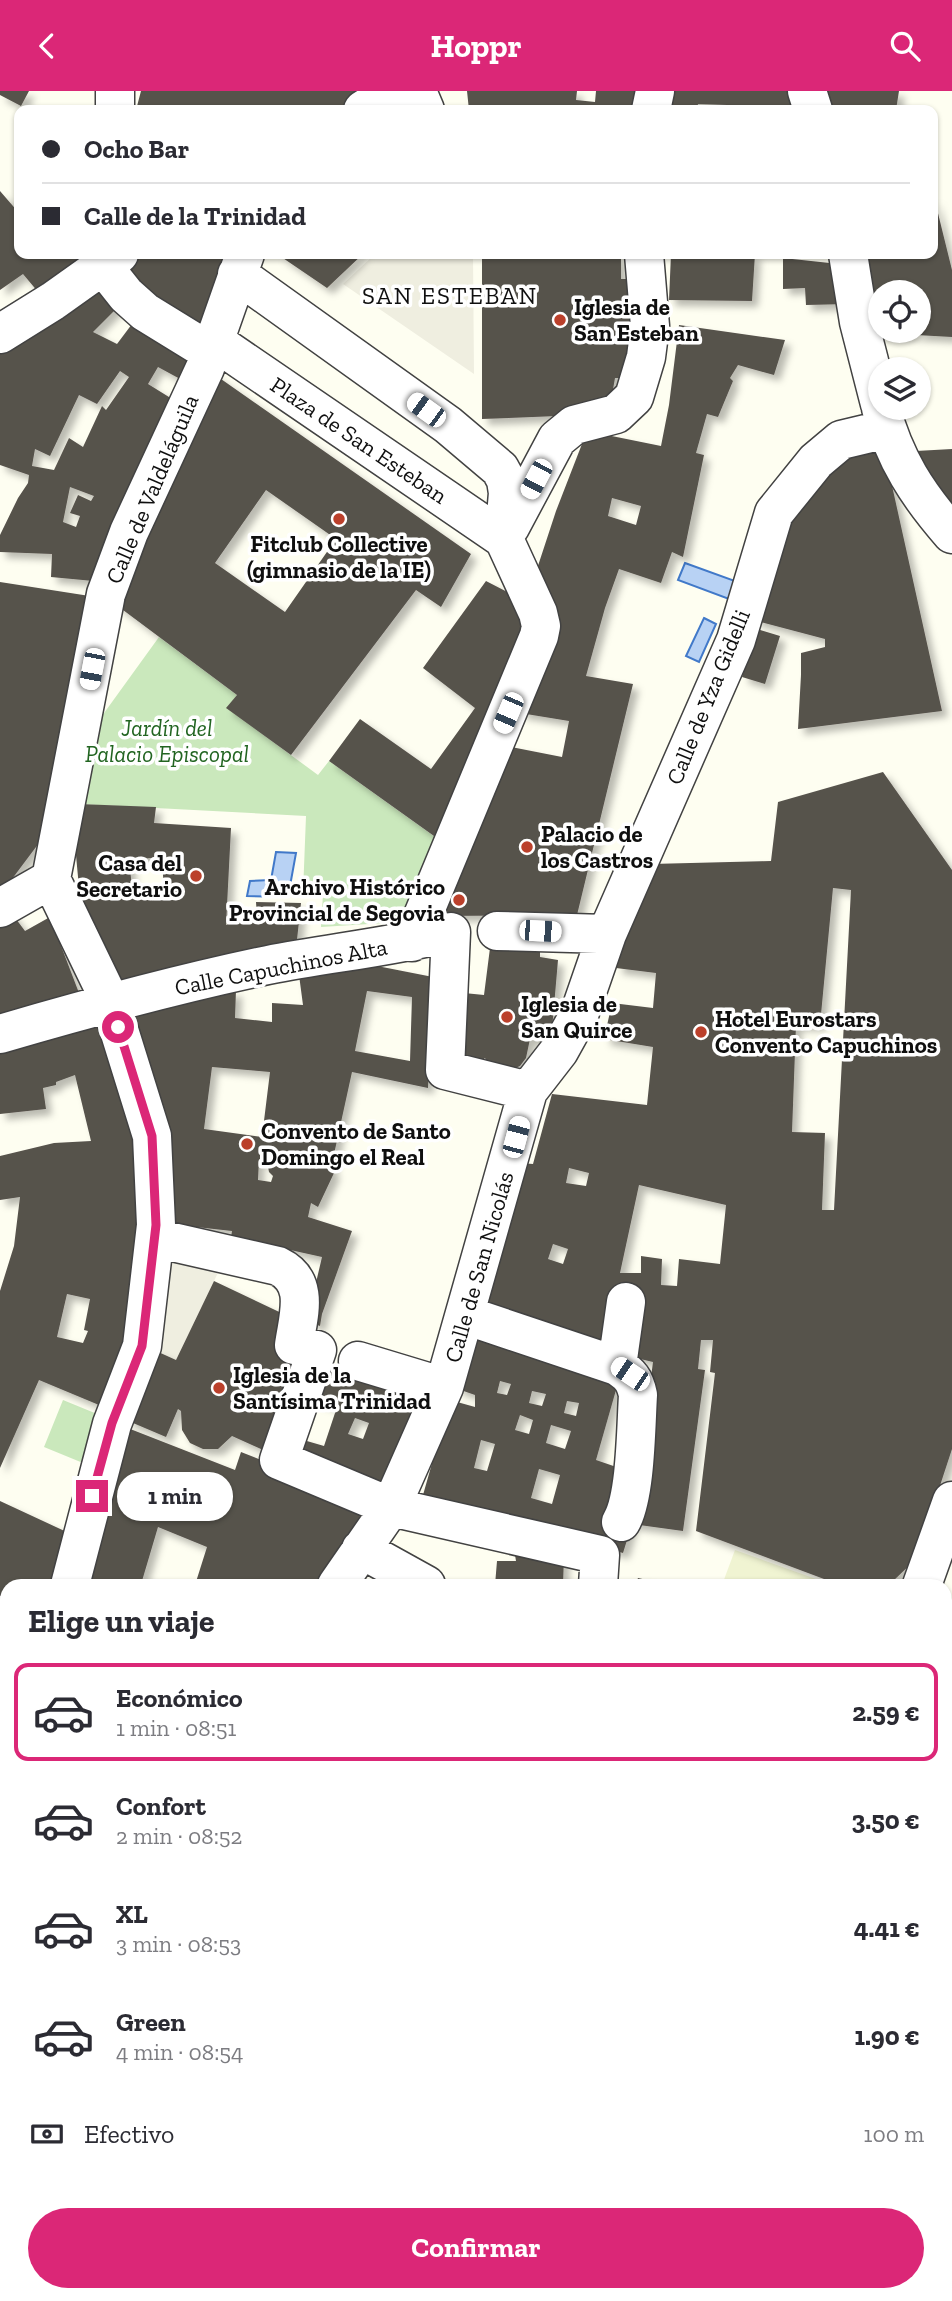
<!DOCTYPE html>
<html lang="es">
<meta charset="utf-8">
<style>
body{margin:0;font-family:"Zilla Slab",serif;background:#f2f2f3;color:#2b2b33;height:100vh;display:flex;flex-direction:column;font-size:26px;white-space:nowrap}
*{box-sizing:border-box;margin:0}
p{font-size:23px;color:#7c7c81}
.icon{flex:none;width:38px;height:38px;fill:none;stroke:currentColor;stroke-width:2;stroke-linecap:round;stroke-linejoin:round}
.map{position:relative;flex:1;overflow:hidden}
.drawer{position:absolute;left:0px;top:1488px;width:952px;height:723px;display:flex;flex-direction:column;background:#fff;border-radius:21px 21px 0 0;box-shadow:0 2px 5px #0004}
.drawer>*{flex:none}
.hud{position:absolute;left:14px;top:14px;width:924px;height:154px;border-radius:14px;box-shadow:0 2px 5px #0004;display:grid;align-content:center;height:154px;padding:0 28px;background:#fff}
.tools{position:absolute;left:868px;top:189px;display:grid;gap:14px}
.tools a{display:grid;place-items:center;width:63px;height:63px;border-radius:50%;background:#fff;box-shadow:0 2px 5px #0004;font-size:35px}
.end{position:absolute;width:32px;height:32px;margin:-16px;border:9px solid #db2777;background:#fff;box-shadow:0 0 0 4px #fff}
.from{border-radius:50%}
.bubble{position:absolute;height:49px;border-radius:24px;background:#fff;box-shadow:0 2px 5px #0004;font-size:23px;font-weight:800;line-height:49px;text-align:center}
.car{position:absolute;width:21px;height:42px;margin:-21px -10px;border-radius:9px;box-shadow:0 0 5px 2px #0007;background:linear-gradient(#fff 24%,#345 0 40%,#fff 0 76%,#345 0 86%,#fff 0)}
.hud b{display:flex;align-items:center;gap:24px;height:66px;font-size:26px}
.hud b+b{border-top:2px solid #e1e1e2}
.hud i{width:18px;height:18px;background:#2b2b33}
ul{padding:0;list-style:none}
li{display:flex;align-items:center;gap:21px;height:98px;margin:0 14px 10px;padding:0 14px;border:4px solid transparent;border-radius:14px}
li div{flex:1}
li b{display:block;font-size:26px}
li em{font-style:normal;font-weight:800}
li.current{border-color:#db2777}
li>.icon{width:63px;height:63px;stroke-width:1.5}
h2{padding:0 28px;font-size:32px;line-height:84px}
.pay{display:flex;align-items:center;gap:18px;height:77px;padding:0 28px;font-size:26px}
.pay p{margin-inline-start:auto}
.primary-button{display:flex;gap:14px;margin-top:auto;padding:14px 28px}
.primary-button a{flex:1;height:80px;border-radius:42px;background:#db2777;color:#fff;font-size:28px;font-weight:800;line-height:80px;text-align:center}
header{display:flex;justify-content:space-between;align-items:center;height:91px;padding:0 28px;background:#db2777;color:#fff;font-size:32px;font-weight:800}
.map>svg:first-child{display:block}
.farmland{fill:#f0f4d2}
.green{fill:#cae8bc}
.forest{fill:#abd99b}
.plaza{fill:#efeee0}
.water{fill:#b8d2f4;stroke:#4179c9;stroke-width:2}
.building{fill:#57524c;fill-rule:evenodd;filter:url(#shadow)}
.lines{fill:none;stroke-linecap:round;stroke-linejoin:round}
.minor-casing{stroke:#424242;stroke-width:41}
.minor{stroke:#fff;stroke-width:38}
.route{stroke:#db2777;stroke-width:9}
.poi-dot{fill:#bb402b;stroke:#fff;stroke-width:2.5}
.labels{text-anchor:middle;stroke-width:7;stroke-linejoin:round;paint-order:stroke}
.poi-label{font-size:23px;font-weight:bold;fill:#0f0f0f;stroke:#fff;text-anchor:start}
.street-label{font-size:23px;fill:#0f0f0f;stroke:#fff}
.park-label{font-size:23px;font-style:italic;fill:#226521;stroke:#fff}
.neighbourhood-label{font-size:24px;letter-spacing:2px;fill:#0f0f0f;stroke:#fff}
</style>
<header><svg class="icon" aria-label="back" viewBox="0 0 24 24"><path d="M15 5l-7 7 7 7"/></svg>Hoppr<svg class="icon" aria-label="search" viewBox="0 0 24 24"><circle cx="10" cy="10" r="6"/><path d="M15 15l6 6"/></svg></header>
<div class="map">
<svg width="952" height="2210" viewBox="0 0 952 2210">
<defs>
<filter id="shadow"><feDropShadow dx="6" dy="6" stdDeviation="3.5" flood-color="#0004"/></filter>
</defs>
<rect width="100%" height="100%" fill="#fefef1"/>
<!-- farmland -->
<path class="farmland" d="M735 1459 833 1494H722Z"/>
<!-- green -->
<path class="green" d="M159 546 237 604 227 617 318 684 329 670 438 748 401 831 321 836 323 803 303 802 306 725 79 713 99 629Z
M63 1309 102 1325 83 1372 44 1356Z
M0 1517 7 1520V1713L0 1712Z
M705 2203H896L897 2205 887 2207 886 2210H703Z"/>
<!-- forest -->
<path class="forest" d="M952 1504V1980L945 1937V1530Z
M952 2001V2210H909L911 2203H945V2035Z
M544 2203H663L661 2210H544Z"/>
<!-- plaza -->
<path class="plaza" d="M375 163H473L474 283 343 193Z
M155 1147 227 1163 176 1269 154 1259Z"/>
<!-- water -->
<path class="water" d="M685 472 735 490 729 508 678 489Z
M704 527 716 533 699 571 686 565Z
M276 761 296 762 288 806 247 805 250 790 271 789Z"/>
<!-- building -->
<path class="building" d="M0 0H29L21 15 0 4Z
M141 0H357L339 19H136Z
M467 0H577L576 9 595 11 596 0H644L641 19H469Z
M665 0H797L803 19H728L727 14 698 13 697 19H660Z
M813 0H899L896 19H826Z
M0 100 19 122V163H104L44 208 23 183 0 199Z
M934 106 952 179V246L880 242V240H919V201H880V242L857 163H933Z
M133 163H233L200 247 114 186Z
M277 163H363L327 197Z
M482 163H621V188H637L632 287H615L610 316 582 324 482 328Z
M671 163H755L752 210 669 209Z
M783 167 839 173 848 213 806 214 805 197 783 198Z
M99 181 124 210 93 241 117 253 138 225 193 267 182 289 158 276 148 293 177 311 104 491 51 486 52 463 0 461V444L18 407 28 392 29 384 0 374V252ZM120 280 129 286 106 319 102 315 83 356 69 347 54 379 32 375 35 358 50 365 79 304 97 313ZM70 396 94 405 91 410 78 404 70 422 80 425 76 436 63 431Z
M679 234 785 249 774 284 738 274 730 287 733 290 718 326 707 323 696 362 704 364 683 466 672 461 661 492 619 478 605 517 586 585 633 593 577 824 435 825 501 654 562 666 569 630 520 622 533 490 556 420 587 340 661 355 669 314ZM612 407 641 415 636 434 608 425Z
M211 281 471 463 441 516 416 499 291 664 226 617 237 604 115 513ZM266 399 336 448 285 521 215 472Z
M881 345 942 620 798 638 801 584V562L825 556V548L753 529 800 398Z
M952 358V429L916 360Z
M486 490 521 508 534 549 441 750 329 670 360 628 431 678 475 617 423 577Z
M0 491 96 506 45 744 0 804Z
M757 538 780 545 765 593 742 586Z
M883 681 952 779V1358L916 1468 891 1492 840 1494 696 1440 715 1282 710 1281 713 1249H701L698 1278 705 1279 683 1440 632 1433 653 1271 606 1260 480 1221 520 1072 533 1073 552 1003 647 1014 653 956 604 948 612 912 653 917 656 882 616 877 627 830 651 773 771 770 778 711ZM833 797 851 799 834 1119H822L825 1042 792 1041 796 934H820ZM569 1077 589 1082 586 1095 566 1092ZM639 1094 726 1114 720 1173 679 1168 677 1195 661 1194 662 1168 641 1165V1182H620ZM553 1153 568 1158 563 1173 548 1168Z
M79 713 156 716 154 732 231 737 226 834 257 826 256 811 301 812 295 867 111 905 81 818 73 732ZM162 766 164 802 133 805 129 769Z
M10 820 25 840 50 826 79 902 0 931V825Z
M490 857 540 860V866L558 869 551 950 530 948 526 967 520 975 511 979 488 973 485 967 479 972 460 970 464 902 484 904Z
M372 874 433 886 428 997 352 981 331 1077 334 1082 318 1116 311 1112 308 1126 352 1140 322 1223 320 1235 307 1230 322 1166 231 1146 232 1140 160 1132 121 925 236 899 235 927 272 931V912L303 914 299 884ZM367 900 412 906 410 970 355 960ZM212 976 270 981 262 1046 204 1038ZM259 1068 267 1071 269 1081 273 1085 271 1091 258 1089Z
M108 916 139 1045 145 1164 111 1319 39 1289 0 1377V1200L14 1155 20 1106 0 1109V1065L54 1052 91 1050 75 984 56 991V994L43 997 46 1018 0 1023V947ZM67 1203 90 1208 84 1239 88 1240 83 1252 57 1246Z
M214 1190 292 1227 307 1277 272 1363 232 1345 218 1358H203L190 1352 182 1339 181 1320 178 1318 166 1346 126 1329 154 1259 176 1269Z
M474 1247 618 1292 596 1369 628 1380 632 1433 623 1462 423 1404 450 1309 475 1316V1304L455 1297ZM500 1290 511 1293 507 1304 497 1302ZM532 1300 546 1303 542 1315 529 1312ZM567 1310 579 1312 576 1325 564 1322ZM520 1324 533 1329 529 1343 515 1339ZM551 1334 571 1340 565 1358 546 1352ZM481 1349 495 1353 487 1380 474 1377ZM539 1378 560 1384 552 1413 531 1407Z
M320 1273 369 1279 433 1299 384 1408 293 1370 300 1348 324 1355 337 1316 313 1308ZM355 1327 369 1332 363 1348 348 1343Z
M120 1334 235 1379 241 1361 380 1416 320 1494H238L227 1490 225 1494H195L207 1456 158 1436 142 1490 155 1494H78Z
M0 1410 71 1443 60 1494H7V1520L0 1517Z
M515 1464 564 1465 563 1494H495L497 1470H516Z
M638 1487 665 1493V1494H635Z
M0 1712 7 1713V1880L1 1912Z
M0 2132 7 2135V2203H34L31 2210H0Z
M53 2203H76L73 2210H50Z
M369 2203H429L426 2210H366Z"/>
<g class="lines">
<!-- minor casing -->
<g class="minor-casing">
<path id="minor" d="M417 0 425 19
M807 0 813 19
M115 19V0
M363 19 392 0
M651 19 655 0
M848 163 859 231 880 313
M103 175 126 204 145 221 210 261
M237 183 448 334 500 378 506 389 508 402 504 448 538 522 541 535 539 545 412 851
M0 243 53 210 119 163
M214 250 504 448
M881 317C894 368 918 404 952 443
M510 436 557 348 574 334 616 323 634 306 646 266 650 235 644 163
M51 788 110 910 152 1045 156 1134 142 1255 112 1333 70 1494
M0 817 51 788 106 503 129 441 205 277 245 163
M497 840 607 843
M0 943C89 917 177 893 268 874 329 862 391 856 451 841L445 979 528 1000
M155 1147 278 1175C311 1191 298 1225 294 1254L317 1259 279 1369 391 1416 600 1464 598 1494
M465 1224 617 1275C630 1283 635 1289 638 1304 636 1335 636 1406 621 1431
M358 1270 444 1296
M617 1275 626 1211
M361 1458 426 1494
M337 1494 391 1416 444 1296 528 1000 559 960 579 924 607 843 736 549 774 422 816 370 841 349 887 338
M922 1494 952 1410
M0 1524 7 1528
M0 1623H7
M0 2035 7 2008
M525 2203V2210
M356 2210 358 2203
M683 2210 685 2203"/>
</g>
<!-- minor -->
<use href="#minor" class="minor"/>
</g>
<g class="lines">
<!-- route -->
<path class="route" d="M92 1405 112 1332 142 1255 156 1134 152 1045 118 936"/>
</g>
<!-- markers -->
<g class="poi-dot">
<circle cx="560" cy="229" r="7"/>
<circle cx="339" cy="428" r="7"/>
<circle cx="527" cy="756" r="7"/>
<circle cx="196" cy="785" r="7"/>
<circle cx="459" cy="809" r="7"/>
<circle cx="507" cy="926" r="7"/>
<circle cx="701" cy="941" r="7"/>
<circle cx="247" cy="1053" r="7"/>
<circle cx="219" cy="1297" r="7"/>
</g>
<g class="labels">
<!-- poi labels -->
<g class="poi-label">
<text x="574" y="224">Iglesia de<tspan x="574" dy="26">San Esteban</tspan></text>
<text x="339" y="461" text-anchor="middle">Fitclub Collective<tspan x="339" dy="26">(gimnasio de la IE)</tspan></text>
<text x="541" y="751">Palacio de<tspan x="541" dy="26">los Castros</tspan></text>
<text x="182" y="780" text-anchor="end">Casa del<tspan x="182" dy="26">Secretario</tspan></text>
<text x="445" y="804" text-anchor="end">Archivo Histórico<tspan x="445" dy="26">Provincial de Segovia</tspan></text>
<text x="521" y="921">Iglesia de<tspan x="521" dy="26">San Quirce</tspan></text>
<text x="715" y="936">Hotel Eurostars<tspan x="715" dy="26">Convento Capuchinos</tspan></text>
<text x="261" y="1048">Convento de Santo<tspan x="261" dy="26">Domingo el Real</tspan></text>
<text x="233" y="1292">Iglesia de la<tspan x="233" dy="26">Santísima Trinidad</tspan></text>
</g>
<!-- street labels -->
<g class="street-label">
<text transform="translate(359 349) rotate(34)" y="8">Plaza de San Esteban</text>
<text transform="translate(152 398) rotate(-67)" y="8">Calle de Valdeláguila</text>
<text transform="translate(708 606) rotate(-68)" y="8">Calle de Yza Gidelli</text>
<text transform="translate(281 876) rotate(-11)" y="8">Calle Capuchinos Alta</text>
<text transform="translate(479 1176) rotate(-74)" y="8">Calle de San Nicolás</text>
</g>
<!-- park labels -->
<g class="park-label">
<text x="167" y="645">Jardín del<tspan x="167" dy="26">Palacio Episcopal</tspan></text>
</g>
<!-- neighbourhood labels -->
<g class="neighbourhood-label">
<text x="450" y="213">SAN ESTEBAN</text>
</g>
</g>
</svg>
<div class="tools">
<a><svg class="icon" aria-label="locate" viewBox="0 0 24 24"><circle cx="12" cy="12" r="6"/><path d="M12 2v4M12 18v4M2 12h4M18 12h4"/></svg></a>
<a><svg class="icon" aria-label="layers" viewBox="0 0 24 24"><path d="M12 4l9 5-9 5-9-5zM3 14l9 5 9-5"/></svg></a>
</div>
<i class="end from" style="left:118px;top:936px"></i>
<i class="end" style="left:92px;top:1405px"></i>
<div class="bubble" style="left:117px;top:1381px;width:116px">1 min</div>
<i class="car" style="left:426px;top:319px;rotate:306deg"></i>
<i class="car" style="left:536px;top:388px;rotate:208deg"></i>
<i class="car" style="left:92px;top:578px;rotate:191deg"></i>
<i class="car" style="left:508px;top:622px;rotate:203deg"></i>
<i class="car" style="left:540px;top:840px;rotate:93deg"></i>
<i class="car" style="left:516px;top:1046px;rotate:15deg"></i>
<i class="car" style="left:630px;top:1283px;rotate:304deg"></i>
<div class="hud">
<b><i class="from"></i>Ocho Bar</b>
<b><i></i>Calle de la Trinidad</b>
</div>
<section class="drawer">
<h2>Elige un viaje</h2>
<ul>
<li class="current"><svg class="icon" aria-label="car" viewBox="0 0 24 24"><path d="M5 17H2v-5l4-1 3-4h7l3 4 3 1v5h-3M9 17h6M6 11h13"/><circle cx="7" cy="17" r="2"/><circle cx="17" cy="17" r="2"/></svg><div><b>Económico</b><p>1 min · 08:51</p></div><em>2.59 €</em></li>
<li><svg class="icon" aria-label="car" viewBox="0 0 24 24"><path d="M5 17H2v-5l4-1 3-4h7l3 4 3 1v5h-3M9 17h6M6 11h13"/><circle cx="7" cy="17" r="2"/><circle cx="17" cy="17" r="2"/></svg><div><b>Confort</b><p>2 min · 08:52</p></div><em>3.50 €</em></li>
<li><svg class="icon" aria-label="car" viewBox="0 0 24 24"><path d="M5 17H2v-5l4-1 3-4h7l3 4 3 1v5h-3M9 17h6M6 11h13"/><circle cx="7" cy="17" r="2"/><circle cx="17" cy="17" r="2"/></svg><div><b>XL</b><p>3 min · 08:53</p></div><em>4.41 €</em></li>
<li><svg class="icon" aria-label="car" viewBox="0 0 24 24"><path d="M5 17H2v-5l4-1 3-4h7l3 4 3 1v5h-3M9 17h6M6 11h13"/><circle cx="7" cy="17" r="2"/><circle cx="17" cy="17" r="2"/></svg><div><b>Green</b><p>4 min · 08:54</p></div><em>1.90 €</em></li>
</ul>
<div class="pay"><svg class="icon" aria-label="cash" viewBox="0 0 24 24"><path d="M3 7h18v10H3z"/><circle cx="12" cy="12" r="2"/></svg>Efectivo<p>100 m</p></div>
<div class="primary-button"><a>Confirmar</a></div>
</section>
</div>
